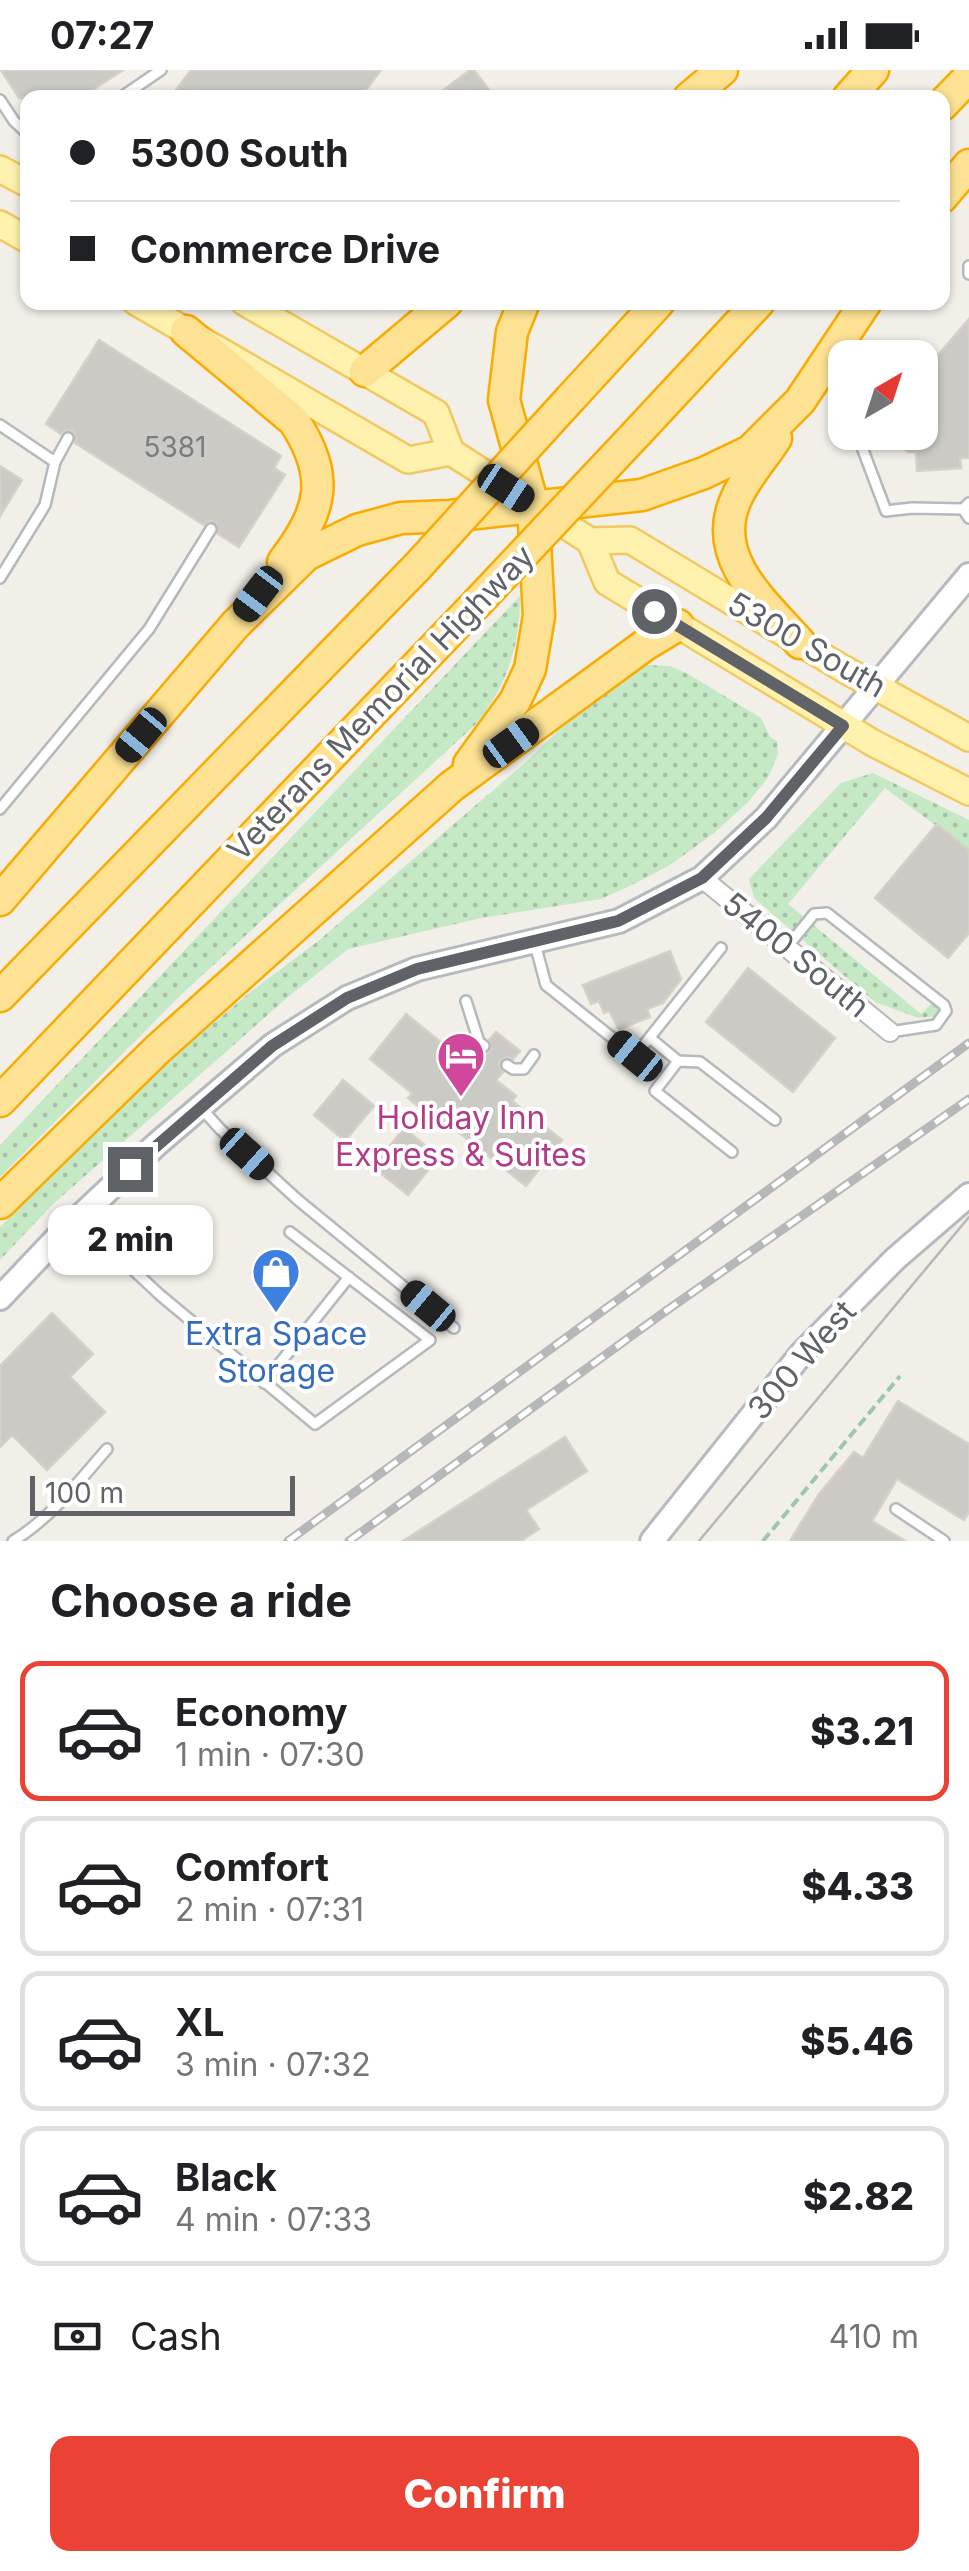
<!DOCTYPE html>
<meta charset="utf-8">
<style>
body{margin:0;font-family:Inter,sans-serif;background:#f6f6f6;color:#202124;height:100vh;display:flex;flex-direction:column;font-size:38px;white-space:nowrap}
*{box-sizing:border-box;margin:0}
p{font-size:32px;color:#757577}
.icon{flex:none;width:55px;height:55px;fill:none;stroke:currentColor;stroke-width:2;stroke-linecap:round;stroke-linejoin:round}
.map{position:relative;height:1471px;overflow:hidden}
.side{display:flex;flex-direction:column;background:#fff;flex:1}
.side>*{flex:none}
.top-card{position:absolute;left:20px;top:20px;width:930px;height:220px;border-radius:20px;box-shadow:0 2px 8px #0004;display:grid;align-content:center;height:220px;padding:0 50px;background:#fff}
.needle{width:65px;rotate:39deg}
.tools{position:absolute;left:828px;top:270px;display:grid;gap:20px}
.tools a{display:grid;place-items:center;width:110px;height:110px;border-radius:20px;background:#fff;box-shadow:0 2px 8px #0004;font-size:50px}
.scale{position:absolute;left:30px;bottom:25px;width:265px;box-sizing:border-box;padding-left:10px;border:5px solid #5f6368;border-top:0;font-size:28px;line-height:35px;white-space:nowrap;color:#5f6368;-webkit-text-stroke:8px #fff;paint-order:stroke}
.end{position:absolute;width:45px;height:45px;margin:-22px;border:12px solid #5f6368;background:#fff;box-shadow:0 0 0 5px #fff}
.from{border-radius:50%}
.bubble{position:absolute;height:70px;border-radius:20px;background:#fff;box-shadow:0 2px 8px #0004;font-size:32px;font-weight:800;line-height:70px;text-align:center}
.car{position:absolute;width:30px;height:60px;margin:-30px -15px;border-radius:12px;box-shadow:0 0 8px 2px #0007;background:linear-gradient(#222 24%,#8ab4d8 0 40%,#222 0 76%,#8ab4d8 0 86%,#222 0)}
.top-card b{display:flex;align-items:center;gap:35px;height:95px;font-size:38px}
.top-card b+b{border-top:2px solid #e0e0e0}
.top-card i{width:25px;height:25px;background:#202124}
ul{padding:0;list-style:none}
li{display:flex;align-items:center;gap:30px;height:140px;margin:0 20px 15px;padding:0 30px;border:5px solid #e0e0e0;border-radius:20px}
li div{flex:1}
li b{display:block;font-size:38px}
li em{font-style:normal;font-weight:800}
li.active{border-color:#ea4335}
li>.icon{width:90px;height:90px;stroke-width:1.5}
h2{padding:0 50px;font-size:45px;line-height:120px}
.pay{display:flex;align-items:center;gap:25px;height:110px;padding:0 50px;font-size:38px}
.pay p{margin-inline-start:auto}
.action{display:flex;gap:20px;margin-top:auto;padding:20px 50px}
.action a{flex:1;height:115px;border-radius:20px;background:#ea4335;color:#fff;font-size:40px;font-weight:800;line-height:115px;text-align:center}
.status{display:flex;justify-content:space-between;align-items:center;height:70px;padding:0 50px;background:#fff;direction:ltr}
.status svg{height:28px;fill:currentColor}
.map>svg:first-child{display:block}
.grass{fill:url(#grass-dots)}
.building{fill:#cccac5;stroke:#d6d1c6;stroke-width:2.5}
.lines{fill:none;stroke-linecap:round;stroke-linejoin:round}
.lane-casing{stroke:#b5b8bc;stroke-width:14}
.street-casing{stroke:#b5b8bc;stroke-width:22}
.secondary-casing{stroke:#b6babf;stroke-width:28}
.primary-casing{stroke:#f2c960;stroke-width:30}
.highway-casing{stroke:#f9ab00;stroke-width:35}
.path{stroke:#9cc7a9;stroke-width:4;stroke-dasharray:10 5;stroke-linecap:butt}
.lane{stroke:#fff;stroke-width:9}
.street{stroke:#fff;stroke-width:18}
.secondary{stroke:#fff;stroke-width:22}
.primary{stroke:#fff2af;stroke-width:25}
.highway{stroke:#fde293;stroke-width:30}
.tram{stroke:#b6b7b8;stroke-width:2.5}
.rail-casing{stroke:#b6b7b8;stroke-width:9}
.rail{stroke:#fff;stroke-width:5;stroke-dasharray:15;stroke-linecap:butt}
.highway-bridge-casing{stroke:#f9ab00;stroke-width:35;stroke-linecap:butt}
.highway-bridge{stroke:#fde293;stroke-width:30}
.route{stroke:#5f6368;stroke-width:12}
.labels{text-anchor:middle;stroke-width:8;stroke-linejoin:round;paint-order:stroke}
.number-label{font-size:28px;fill:#7a7d7f}
.street-label{font-size:32px;fill:#5f6368;stroke:#fff}
.hotel-label{font-size:32px;fill:#b23c85;stroke:#fff}
.shop-label{font-size:32px;fill:#366cbe;stroke:#fff}
</style>
<div class="status"><b>07:27</b><svg viewBox="0 0 49 12"><path d="M0 12V9h3v3zM5 12V6h3v6zM10 12V3h3v9zM15 12V0h3v12zM26 1h20v11H26zM47 4h2v5h-2z"/></svg></div>
<div class="map">
<svg width="969" height="1471" viewBox="0 0 969 1471">
<defs>
<pattern id="grass-dots" width="8" height="8" patternUnits="userSpaceOnUse" patternTransform="scale(2.5)"><rect width="8" height="8" fill="#c5e8c5"/><path d="M2 2h.1M6 6h.1" fill="none" stroke="#a3c0a4" stroke-width="1.8" stroke-linecap="round"/></pattern>
</defs>
<rect width="100%" height="100%" fill="#f1efe8"/>
<!-- grass -->
<path class="grass" d="M520 526C520 576 507 616 475 655L185 921 0 1107V1075Z
M643 591 644 595 670 596 688 604 761 648 770 667 777 671 778 684 768 708 747 733 713 764 670 795 638 812 601 829 481 848 348 879 288 927 52 1135 0 1190V1157L150 1007 253 920 317 872 526 692 605 615Z
M873 703 969 750V780L885 718 788 834 921 944 932 933 941 940 939 946 918 948 875 932 754 828 749 809 841 713Z"/>
<!-- building -->
<path class="building" d="M1 0H123L80 28H19Z
M191 0H381L360 28H170Z
M470 0H474L495 28H433Z
M969 249V388H960L961 398 917 401 916 382H908L897 372 905 362H920V317L938 296 933 291Z
M99 270 281 386 274 398 285 405 239 477 218 464 216 453 210 451 204 455 75 373 73 361 67 360 61 364 46 354Z
M0 396 22 410 0 446Z
M937 754 969 780V863L948 888 875 828Z
M670 881 681 909 663 933 647 939 650 947 619 959 609 941 604 943 599 931 591 934 583 915Z
M748 898 835 968 793 1022 706 952Z
M406 944 448 978 451 974 472 991 479 982 486 984 491 980 489 970 496 962 520 981 513 989 507 987 501 990 499 995 503 1002 496 1010 516 1026 512 1031 562 1070 526 1116 451 1056 448 1060 408 1028 412 1023 370 989Z
M343 1010 374 1036 345 1071 314 1045Z
M404 1058 439 1087 408 1125 373 1097Z
M52 1243 93 1284 70 1307 105 1342 47 1400 12 1365 0 1377V1296Z
M898 1331 969 1374V1442L964 1450 897 1409 872 1451 905 1471H790L819 1424 854 1382 863 1388Z
M565 1367 587 1401 526 1440 539 1459 521 1471H403Z"/>
<g class="lines">
<!-- lane casing -->
<g class="lane-casing">
<path id="lane" d="M120 28 161 0
M0 30 14 51 28 64
M969 196V204
M0 355 55 392 45 435 0 508
M857 364 886 441 912 438 963 439
M55 392 68 368
M969 433 963 439 969 448
M0 739 149 559 211 459
M535 874 546 915 635 986 721 878
M787 877 814 844 827 843 944 935 946 941 936 955 890 962
M466 931 479 972 484 976
M650 968 678 991 700 992 775 1050
M678 991 655 1021 732 1082
M507 995 513 999H524L534 985
M202 1039 220 1059 298 1130 454 1258
M80 1150 160 1225 315 1354 430 1270 290 1162
M264 1313 349 1207
M896 1439 944 1471
M13 1471C50 1449 79 1411 107 1379"/>
</g>
<!-- street casing -->
<g class="street-casing">
<path id="street" d="M702 808 890 962"/>
</g>
<!-- secondary casing -->
<g class="secondary-casing">
<path id="secondary" d="M0 1228 55 1170 157 1074 273 975 347 928 417 899 619 851 702 808 766 748 969 505
M652 1471 802 1283 895 1189 969 1125"/>
</g>
<!-- primary casing -->
<g class="primary-casing">
<path id="primary" d="M0 99 28 114
M0 154 28 170
M136 232 408 390 451 382
M244 232 436 343 451 382 590 471 607 512 873 673 969 722
M590 471 630 470 842 598 969 668"/>
</g>
<!-- highway casing -->
<g class="highway-casing">
<path id="highway" d="M689 28 722 0
M848 28 873 0
M942 35 969 7
M942 127 969 95
M186 261 294 351C331 408 322 440 283 492
M365 301 447 232
M570 329 659 232
M637 363 759 232
M776 368C763 389 742 411 734 434 712 491 767 535 800 573
M469 694 515 631 530 599 539 546 533 435 504 330 512 262 524 232
M0 830 235 555 306 485 357 460 401 448 450 446 642 425 704 403 750 381 800 331 866 232
M0 926 417 497
M0 1031 477 533
M0 1133 158 979 452 716 645 575 678 555"/>
</g>
<!-- path -->
<path class="path" d="M763 1471 900 1306"/>
<!-- lane -->
<use href="#lane" class="lane"/>
<!-- street -->
<use href="#street" class="street"/>
<!-- secondary -->
<use href="#secondary" class="secondary"/>
<!-- primary -->
<use href="#primary" class="primary"/>
<!-- highway -->
<use href="#highway" class="highway"/>
<!-- tram -->
<path class="tram" d="M699 1471 969 1147"/>
<!-- rail casing -->
<g class="rail-casing">
<path id="rail" d="M288 1471 969 973
M349 1471 663 1243 969 1029"/>
</g>
<!-- rail -->
<use href="#rail" class="rail"/>
<!-- highway-bridge casing -->
<g class="highway-bridge-casing">
<path id="highway-bridge" d="M417 497 570 329
M477 533 637 363"/>
</g>
<!-- highway-bridge -->
<use href="#highway-bridge" class="highway-bridge"/>
</g>
<g class="lines">
<!-- route -->
<path class="route" d="M130 1099 272 976 347 928 417 899 618 851 702 808 766 748 843 656 654 541"/>
</g>
<!-- icons -->
<defs>
<g id="hotel-pin" transform="scale(2.5)"><path d="M0 17L-7.5 6A9.5 9.5 0 1 1 7.5 6Z" fill="#d1479c" stroke="#fff"/><path d="M-6-4.5h1.5V1H6V5H4.5V3h-9V5H-6ZM-4 0a1.8 1.8 0 1 1 3.6 0ZM.5 0V-2.5h3Q6-2.5 6 0Z" fill="#fff"/></g>
<g id="shop-pin" transform="scale(2.5)"><path d="M0 17L-7.5 6A9.5 9.5 0 1 1 7.5 6Z" fill="#3f7fe0" stroke="#fff"/><path d="M-5-2.5h2.3a2.7 3.5 0 0 1 5.4 0H5L5.5 6h-11ZM-1.5-2.5h3a1.5 2.3 0 0 0-3 0Z" fill="#fff"/></g>
</defs>
<g fill-rule="evenodd">
<use href="#hotel-pin" x="461" y="986"/>
<use href="#shop-pin" x="276" y="1202"/>
</g>
<g class="labels">
<!-- number labels -->
<g class="number-label">
<text x="175" y="387">5381</text>
</g>
<!-- street labels -->
<g class="street-label">
<text transform="translate(807 575) rotate(30)" y="11">5300 South</text>
<text transform="translate(381 633) rotate(-46)" y="11">Veterans Memorial Highway</text>
<text transform="translate(796 885) rotate(39)" y="11">5400 South</text>
<text transform="translate(802 1290) rotate(-49)" y="11">300 West</text>
</g>
<!-- hotel labels -->
<g class="hotel-label">
<text x="461" y="1059">Holiday Inn<tspan x="461" dy="37">Express &amp; Suites</tspan></text>
</g>
<!-- shop labels -->
<g class="shop-label">
<text x="276" y="1275">Extra Space<tspan x="276" dy="37">Storage</tspan></text>
</g>
</g>
</svg>
<div class="tools">
<a><svg class="needle" viewBox="-14 -14 28 28"><path d="M0-13l5 13h-10z" fill="#e53935"/><path d="M0 13l5-13h-10z" fill="#757577"/></svg></a>
</div>
<div class="scale">100 m</div>
<i class="end from" style="left:654px;top:541px"></i>
<i class="end" style="left:130px;top:1099px"></i>
<div class="bubble" style="left:48px;top:1135px;width:165px">2 min</div>
<i class="car" style="left:506px;top:418px;rotate:123deg"></i>
<i class="car" style="left:258px;top:524px;rotate:217deg"></i>
<i class="car" style="left:141px;top:665px;rotate:220deg"></i>
<i class="car" style="left:511px;top:673px;rotate:54deg"></i>
<i class="car" style="left:635px;top:986px;rotate:309deg"></i>
<i class="car" style="left:247px;top:1084px;rotate:132deg"></i>
<i class="car" style="left:428px;top:1236px;rotate:310deg"></i>
<div class="top-card">
<b><i class="from"></i>5300 South</b>
<b><i></i>Commerce Drive</b>
</div>
</div>
<section class="side">
<h2>Choose a ride</h2>
<ul>
<li class="active"><svg class="icon" aria-label="car" viewBox="0 0 24 24"><path d="M5 17H2v-5l4-1 3-4h7l3 4 3 1v5h-3M9 17h6M6 11h13"/><circle cx="7" cy="17" r="2"/><circle cx="17" cy="17" r="2"/></svg><div><b>Economy</b><p>1 min · 07:30</p></div><em>$3.21</em></li>
<li><svg class="icon" aria-label="car" viewBox="0 0 24 24"><path d="M5 17H2v-5l4-1 3-4h7l3 4 3 1v5h-3M9 17h6M6 11h13"/><circle cx="7" cy="17" r="2"/><circle cx="17" cy="17" r="2"/></svg><div><b>Comfort</b><p>2 min · 07:31</p></div><em>$4.33</em></li>
<li><svg class="icon" aria-label="car" viewBox="0 0 24 24"><path d="M5 17H2v-5l4-1 3-4h7l3 4 3 1v5h-3M9 17h6M6 11h13"/><circle cx="7" cy="17" r="2"/><circle cx="17" cy="17" r="2"/></svg><div><b>XL</b><p>3 min · 07:32</p></div><em>$5.46</em></li>
<li><svg class="icon" aria-label="car" viewBox="0 0 24 24"><path d="M5 17H2v-5l4-1 3-4h7l3 4 3 1v5h-3M9 17h6M6 11h13"/><circle cx="7" cy="17" r="2"/><circle cx="17" cy="17" r="2"/></svg><div><b>Black</b><p>4 min · 07:33</p></div><em>$2.82</em></li>
</ul>
<div class="pay"><svg class="icon" aria-label="cash" viewBox="0 0 24 24"><path d="M3 7h18v10H3z"/><circle cx="12" cy="12" r="2"/></svg>Cash<p>410 m</p></div>
<div class="action"><a>Confirm</a></div>
</section>
